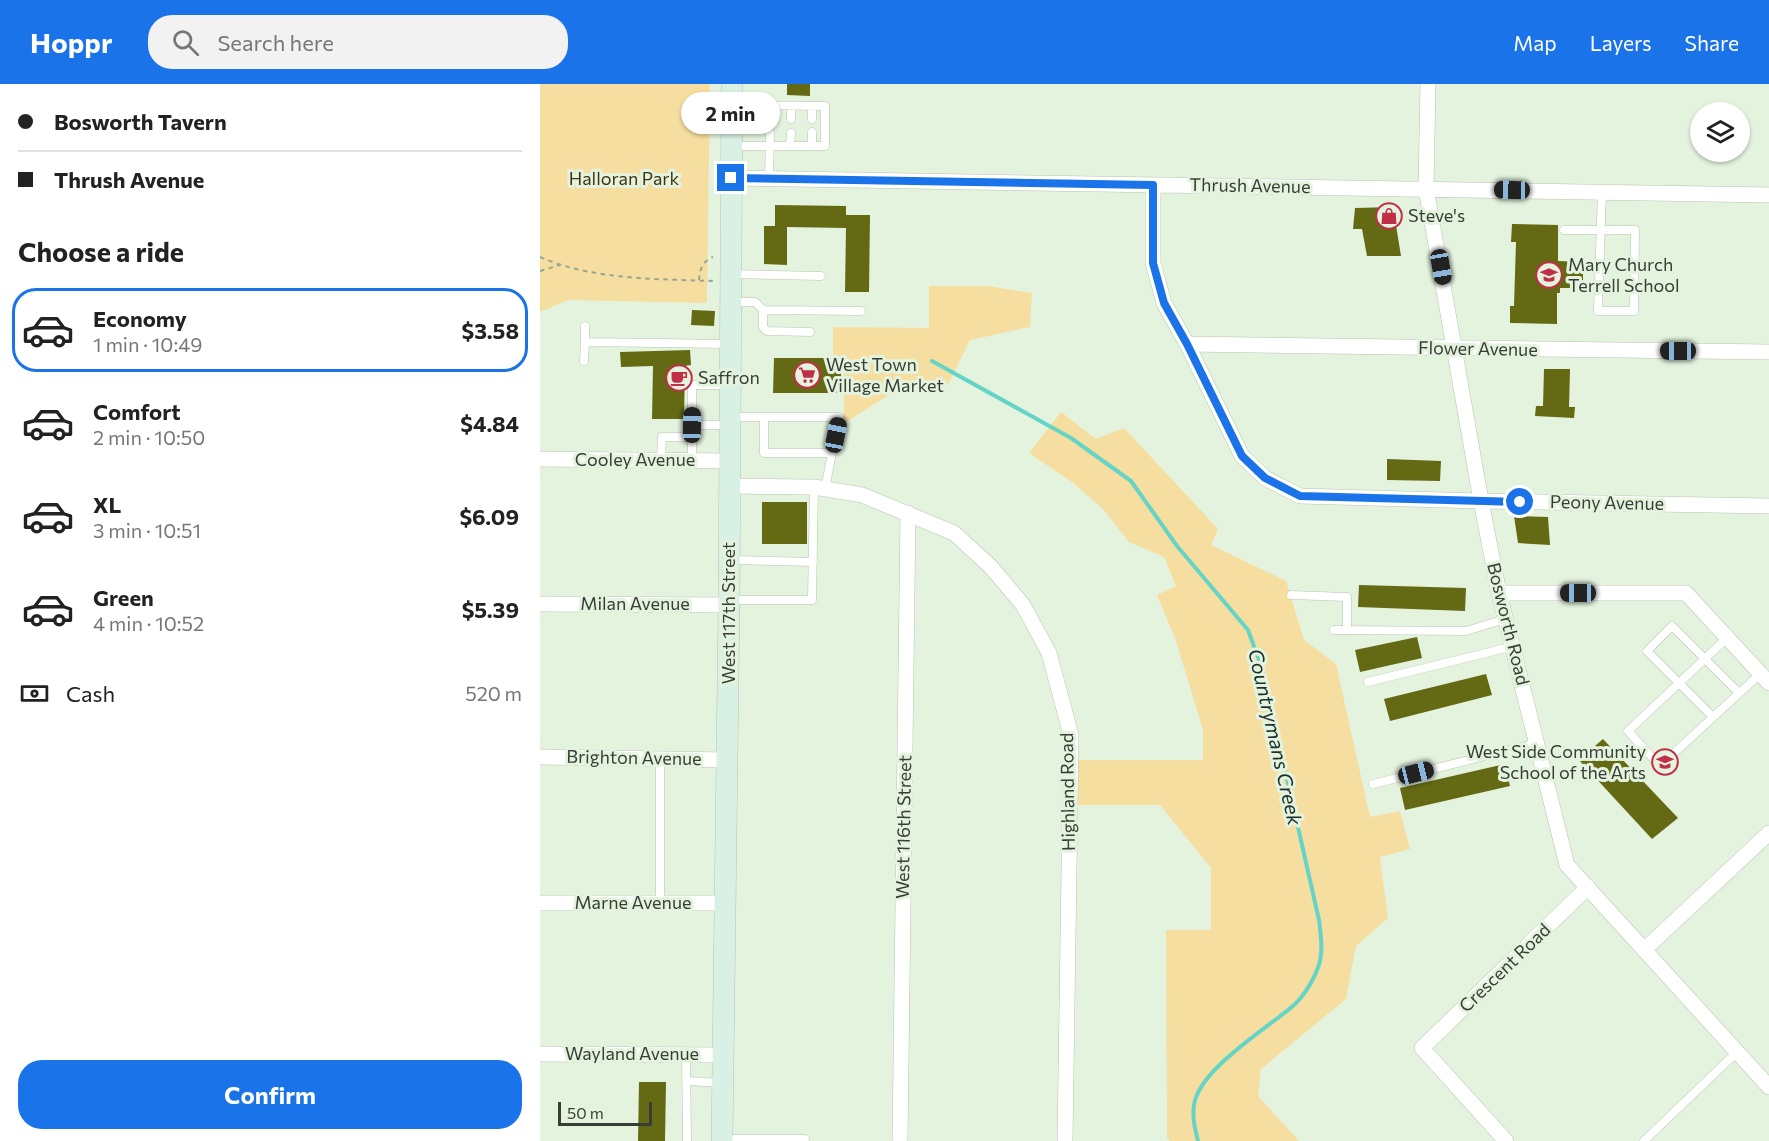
<!DOCTYPE html>
<meta charset="utf-8">
<style>
body{margin:0;font-family:Commissioner,sans-serif;background:#f2f2f2;color:#222;height:100vh;display:flex;flex-direction:column;font-size:22px;white-space:nowrap}
*{box-sizing:border-box;margin:0}
p{font-size:20px;color:#767676}
.icon{flex:none;width:33px;height:33px;fill:none;stroke:currentColor;stroke-width:2;stroke-linecap:round;stroke-linejoin:round}
.map{position:relative;flex:1;overflow:hidden}
.sheet{display:flex;flex-direction:column;background:#fff;width:540px}
.sheet>*{flex:none}
.guide{display:grid;align-content:center;height:132px;padding:0 18px;background:#fff}
.fabs{position:absolute;left:1150px;top:18px;display:grid;gap:12px}
.fabs a{display:grid;place-items:center;width:60px;height:60px;border-radius:50%;background:#fff;box-shadow:0 2px 4px #0004;font-size:30px}
.scale{position:absolute;left:18px;bottom:15px;width:94px;box-sizing:border-box;padding-left:6px;border:3px solid #383e36;border-top:0;font-size:16px;line-height:21px;white-space:nowrap;color:#383e36;-webkit-text-stroke:4px #e4f3de;paint-order:stroke}
.end{position:absolute;width:27px;height:27px;margin:-14px;border:8px solid #1a73e8;background:#fff;box-shadow:0 0 0 3px #fff}
.from{border-radius:50%}
.bubble{position:absolute;height:42px;border-radius:21px;background:#fff;box-shadow:0 2px 4px #0004;font-size:20px;font-weight:700;line-height:42px;text-align:center}
.car{position:absolute;width:18px;height:36px;margin:-18px -9px;border-radius:8px;box-shadow:0 0 4px 2px #0007;background:linear-gradient(#222 24%,#8ab4d8 0 40%,#222 0 76%,#8ab4d8 0 86%,#222 0)}
.guide b{display:flex;align-items:center;gap:21px;height:57px;font-size:22px}
.guide b+b{border-top:2px solid #e0e0e0}
.guide i{width:15px;height:15px;background:#222}
ul{padding:0;list-style:none}
li{display:flex;align-items:center;gap:18px;height:84px;margin:0 12px 9px;padding:0 6px;border:3px solid transparent;border-radius:24px}
li div{flex:1}
li b{display:block;font-size:22px}
li em{font-style:normal;font-weight:700}
li.active{border-color:#1a73e8}
li>.icon{width:54px;height:54px;stroke-width:1.5}
h2{padding:0 18px;font-size:27px;line-height:72px}
.pay{display:flex;align-items:center;gap:15px;height:66px;padding:0 18px;font-size:22px}
.pay p{margin-inline-start:auto}
.cta{display:flex;gap:12px;margin-top:auto;padding:12px 18px}
.cta a{flex:1;height:69px;border-radius:24px;background:#1a73e8;color:#fff;font-size:24px;font-weight:700;line-height:69px;text-align:center}
header{display:flex;align-items:center;gap:36px;box-sizing:border-box;height:84px;padding:0 30px;background:#1a73e8;color:#fff}
header strong{font-size:28px}
nav{display:flex;gap:33px;margin-inline-start:auto;font-size:21px}
.search{width:420px;height:54px;background:#f2f2f2;display:flex;align-items:center;gap:15px;box-sizing:border-box;padding:0 21px;border-radius:24px;color:#767676;font-size:22px}
main{display:flex;flex:1;min-height:0}
.map>svg:first-child{display:block}
.green{fill:#f6dea0}
.lines{fill:none;stroke-linecap:round;stroke-linejoin:round}
.stream{stroke:#65d4c7;stroke-width:4}
.building{fill:#646913}
.lane-casing{stroke:#b6c5b0;stroke-width:9}
.street-casing{stroke:#b6c5b0;stroke-width:16}
.secondary-casing{stroke:#b6c5b0;stroke-width:22}
.path{stroke:#99a495;stroke-width:2;stroke-dasharray:4.5 4.5;stroke-linecap:butt}
.lane{stroke:#fff;stroke-width:8}
.street{stroke:#fff;stroke-width:15}
.secondary{stroke:#d9f0e4;stroke-width:21}
.route{stroke:#1a73e8;stroke-width:8}
.labels{text-anchor:middle;stroke-width:6;stroke-linejoin:round;paint-order:stroke}
.park-label{font-size:18px;fill:#3f3310;stroke:#e4f3de}
.street-label{font-size:18px;fill:#383e36;stroke:#e4f3de}
.poi-label{font-size:18px;fill:#383e36;stroke:#e4f3de;text-anchor:start}
.water-label{font-size:20px;font-style:italic;fill:#1a2e2b;stroke:#e4f3de}
</style>
<header>
<strong>Hoppr</strong>
<div class="search"><svg class="icon" aria-label="search" viewBox="0 0 24 24"><circle cx="10" cy="10" r="6"/><path d="M15 15l6 6"/></svg>Search here</div>
<nav><a>Map</a><a>Layers</a><a>Share</a></nav>
</header>
<main>
<section class="sheet">
<div class="guide">
<b><i class="from"></i>Bosworth Tavern</b>
<b><i></i>Thrush Avenue</b>
</div>
<h2>Choose a ride</h2>
<ul>
<li class="active"><svg class="icon" aria-label="car" viewBox="0 0 24 24"><path d="M5 17H2v-5l4-1 3-4h7l3 4 3 1v5h-3M9 17h6M6 11h13"/><circle cx="7" cy="17" r="2"/><circle cx="17" cy="17" r="2"/></svg><div><b>Economy</b><p>1 min · 10:49</p></div><em>$3.58</em></li>
<li><svg class="icon" aria-label="car" viewBox="0 0 24 24"><path d="M5 17H2v-5l4-1 3-4h7l3 4 3 1v5h-3M9 17h6M6 11h13"/><circle cx="7" cy="17" r="2"/><circle cx="17" cy="17" r="2"/></svg><div><b>Comfort</b><p>2 min · 10:50</p></div><em>$4.84</em></li>
<li><svg class="icon" aria-label="car" viewBox="0 0 24 24"><path d="M5 17H2v-5l4-1 3-4h7l3 4 3 1v5h-3M9 17h6M6 11h13"/><circle cx="7" cy="17" r="2"/><circle cx="17" cy="17" r="2"/></svg><div><b>XL</b><p>3 min · 10:51</p></div><em>$6.09</em></li>
<li><svg class="icon" aria-label="car" viewBox="0 0 24 24"><path d="M5 17H2v-5l4-1 3-4h7l3 4 3 1v5h-3M9 17h6M6 11h13"/><circle cx="7" cy="17" r="2"/><circle cx="17" cy="17" r="2"/></svg><div><b>Green</b><p>4 min · 10:52</p></div><em>$5.39</em></li>
</ul>
<div class="pay"><svg class="icon" aria-label="cash" viewBox="0 0 24 24"><path d="M3 7h18v10H3z"/><circle cx="12" cy="12" r="2"/></svg>Cash<p>520 m</p></div>
<div class="cta"><a>Confirm</a></div>
</section>
<div class="map">
<svg width="1229" height="1057" viewBox="0 0 1229 1057">
<rect width="100%" height="100%" fill="#e4f3de"/>
<!-- green -->
<path class="green" d="M0 0H170L167 219 28 216 0 228Z
M389 202H447L492 209 490 243 430 256 408 301 362 303 304 339V273L293 272V243L389 244Z
M521 328 556 355 584 344 678 445 671 461 746 497 764 556 796 580 830 733 860 727 870 765 840 773 848 834 816 862 806 915 721 985 718 1012 759 1057H630L627 1054 626 846H671V784L620 721H536V676H663V646L635 554 617 511 636 502 624 473 589 458 563 425 532 398 489 369Z"/>
<g class="lines">
<!-- stream -->
<path class="stream" d="M392 277 531 354 591 397 637 462 708 546 722 584 779 836C781 852 784 871 777 886 773 897 763 913 754 921 728 944 659 985 654 1021 652 1033 655 1045 658 1057"/>
</g>
<!-- building -->
<path class="building" d="M247 0H270V12L247 11Z
M235 121 306 122V131H330L329 208H305L306 144 247 143V181L224 180V142H235Z
M853 123 861 172H827L822 145H813L815 124Z
M972 140 1018 141V177L1043 178V204H1020V209H1017V240L970 239V222H974L976 158H971Z
M152 226 175 227 174 242 151 241Z
M150 266 151 281 145 282 144 335H112L113 282 81 283 80 268Z
M234 274H301V309H233Z
M1004 285H1030L1029 323H1035L1034 334 995 332 996 322H1003Z
M847 375 901 377 900 397 847 396Z
M222 418H267V460H222Z
M974 432 1008 433 1010 461 978 459Z
M819 501 926 504 925 527 818 523Z
M877 553 882 574 820 588 815 566Z
M946 590 952 611 850 637 844 615Z
M1063 655 1138 734 1112 755 1039 676Z
M965 680 970 702 865 726 860 704Z
M99 998H126L125 1057H98Z"/>
<g class="lines">
<!-- lane casing -->
<g class="lane-casing">
<path id="lane" d="M193 21 285 22V62H193
M251 22V35
M272 22V35
M230 35V22
M250 62 251 49
M272 62V48
M229 95 230 49
M1024 146H1095L1094 227H1058L1062 107
M193 190 281 192
M193 218H215L223 226V243L227 247 270 248
M223 226 321 227
M45 258V242
M44 277 45 258 190 260
M192 333H299L285 405
M224 333V369H292
M152 341H189
M121 376 122 353H152
M152 376V301H190
M191 476 273 478
M751 511 807 513V546
M191 516H272L274 403
M794 546 926 547 965 535
M1187 554 1088 647 1120 682 1220 590
M828 598 974 562
M1173 633 1107 567 1132 542 1199 609
M120 675V819
M833 700 997 659
M146 970 147 1057
M147 997 181 999
M184 1055H265
M1104 1057 1197 968"/>
</g>
<!-- street casing -->
<g class="street-casing">
<path id="street" d="M888 0 886 104 941 417 959 509 1027 781 1229 1003
M191 94 1229 111
M613 101V179L624 219 647 260 702 372 725 394 760 412 941 417 1229 422
M647 260 1229 268
M0 375 189 377
M189 402 274 403 322 411 414 449 451 483 483 521 509 569 531 651 525 1057
M959 509H1146L1229 599
M0 520 189 521
M0 673 187 676
M0 819H186
M1105 865 1229 749
M0 970 183 971
M360 1057 368 429
M966 1057 882 964 1048 803"/>
</g>
<!-- secondary casing -->
<g class="secondary-casing">
<path id="secondary" d="M182 1057 189 521 192 0"/>
</g>
<!-- path -->
<path class="path" d="M0 173C52 196 118 195 174 197
M0 187 20 181
M159 196C160 185 162 178 173 173"/>
<!-- lane -->
<use href="#lane" class="lane"/>
<!-- street -->
<use href="#street" class="street"/>
<!-- secondary -->
<use href="#secondary" class="secondary"/>
</g>
<g class="lines">
<!-- route -->
<path class="route" d="M191 94 613 101V179L624 219 647 260 702 372 725 394 760 412 980 418"/>
</g>
<!-- icons -->
<defs>
<g id="shop-ring" transform="scale(1.35)"><circle r="9.5" fill="#e4f3de" stroke="#c02f47" stroke-width="1.5"/><path d="M-5-2.5h2.3a2.7 3.5 0 0 1 5.4 0H5L5.5 6h-11ZM-1.5-2.5h3a1.5 2.3 0 0 0-3 0Z" fill="#c02f47"/></g>
<g id="school-ring" transform="scale(1.35)"><circle r="9.5" fill="#e4f3de" stroke="#c02f47" stroke-width="1.5"/><path d="M0-5L7-2L0 1L-7-2ZM-4 1L0 2.5L4 1V4Q0 6-4 4Z" fill="#c02f47"/></g>
<g id="supermarket-ring" transform="scale(1.35)"><circle r="9.5" fill="#e4f3de" stroke="#c02f47" stroke-width="1.5"/><path d="M-6-5.5h2.5l.6 2H6L4.5 2H-2.5L-4.4-4H-6ZM-1.5 3.2a1.3 1.3 0 1 0 .1 0ZM3 3.2a1.3 1.3 0 1 0 .1 0Z" fill="#c02f47"/></g>
<g id="cafe-ring" transform="scale(1.35)"><circle r="9.5" fill="#e4f3de" stroke="#c02f47" stroke-width="1.5"/><path d="M-5.5-4.5H6V0H3Q3 3.5 0 3.5H-2.5Q-5.5 3.5-5.5 0ZM3-3.2v2h1.7v-2ZM-6 4.5H4V6H-6Z" fill="#c02f47"/></g>
</defs>
<g fill-rule="evenodd">
<use href="#shop-ring" x="849" y="132"/>
<use href="#school-ring" x="1009" y="191"/>
<use href="#supermarket-ring" x="267" y="291"/>
<use href="#cafe-ring" x="139" y="294"/>
<use href="#school-ring" x="1125" y="678"/>
</g>
<g class="labels">
<!-- park labels -->
<g class="park-label">
<text x="84" y="101">Halloran Park</text>
</g>
<!-- street labels -->
<g class="street-label">
<text transform="translate(710 102) rotate(1)" y="6">Thrush Avenue</text>
<text transform="translate(938 265) rotate(1)" y="6">Flower Avenue</text>
<text x="95" y="382">Cooley Avenue</text>
<text transform="translate(1067 419) rotate(1)" y="6">Peony Avenue</text>
<text x="95" y="526">Milan Avenue</text>
<text transform="translate(189 529) rotate(-90)" y="6">West 117th Street</text>
<text transform="translate(968 540) rotate(76)" y="6">Bosworth Road</text>
<text transform="translate(94 674) rotate(1)" y="6">Brighton Avenue</text>
<text transform="translate(528 708) rotate(-91)" y="6">Highland Road</text>
<text transform="translate(364 743) rotate(-89)" y="6">West 116th Street</text>
<text x="93" y="825">Marne Avenue</text>
<text transform="translate(965 884) rotate(-44)" y="6">Crescent Road</text>
<text x="92" y="976">Wayland Avenue</text>
</g>
<!-- poi labels -->
<g class="poi-label">
<text x="868" y="138">Steve's</text>
<text x="1028" y="187">Mary Church<tspan x="1028" dy="21">Terrell School</tspan></text>
<text x="286" y="287">West Town<tspan x="286" dy="21">Village Market</tspan></text>
<text x="158" y="300">Saffron</text>
<text x="1106" y="674" text-anchor="end">West Side Community<tspan x="1106" dy="21">School of the Arts</tspan></text>
</g>
<!-- water labels -->
<g class="water-label">
<text transform="translate(735 653) rotate(77)" y="7">Countrymans Creek</text>
</g>
</g>
</svg>
<div class="fabs">
<a><svg class="icon" aria-label="layers" viewBox="0 0 24 24"><path d="M12 4l9 5-9 5-9-5zM3 14l9 5 9-5"/></svg></a>
</div>
<div class="scale">50 m</div>
<i class="end from" style="left:980px;top:418px"></i>
<i class="end" style="left:191px;top:94px"></i>
<div class="bubble" style="left:141px;top:8px;width:99px">2 min</div>
<i class="car" style="left:972px;top:106px;rotate:271deg"></i>
<i class="car" style="left:901px;top:183px;rotate:170deg"></i>
<i class="car" style="left:1138px;top:267px;rotate:270deg"></i>
<i class="car" style="left:152px;top:341px;rotate:1deg"></i>
<i class="car" style="left:296px;top:351px;rotate:11deg"></i>
<i class="car" style="left:1038px;top:509px;rotate:270deg"></i>
<i class="car" style="left:876px;top:689px;rotate:76deg"></i>
</div>
</main>
